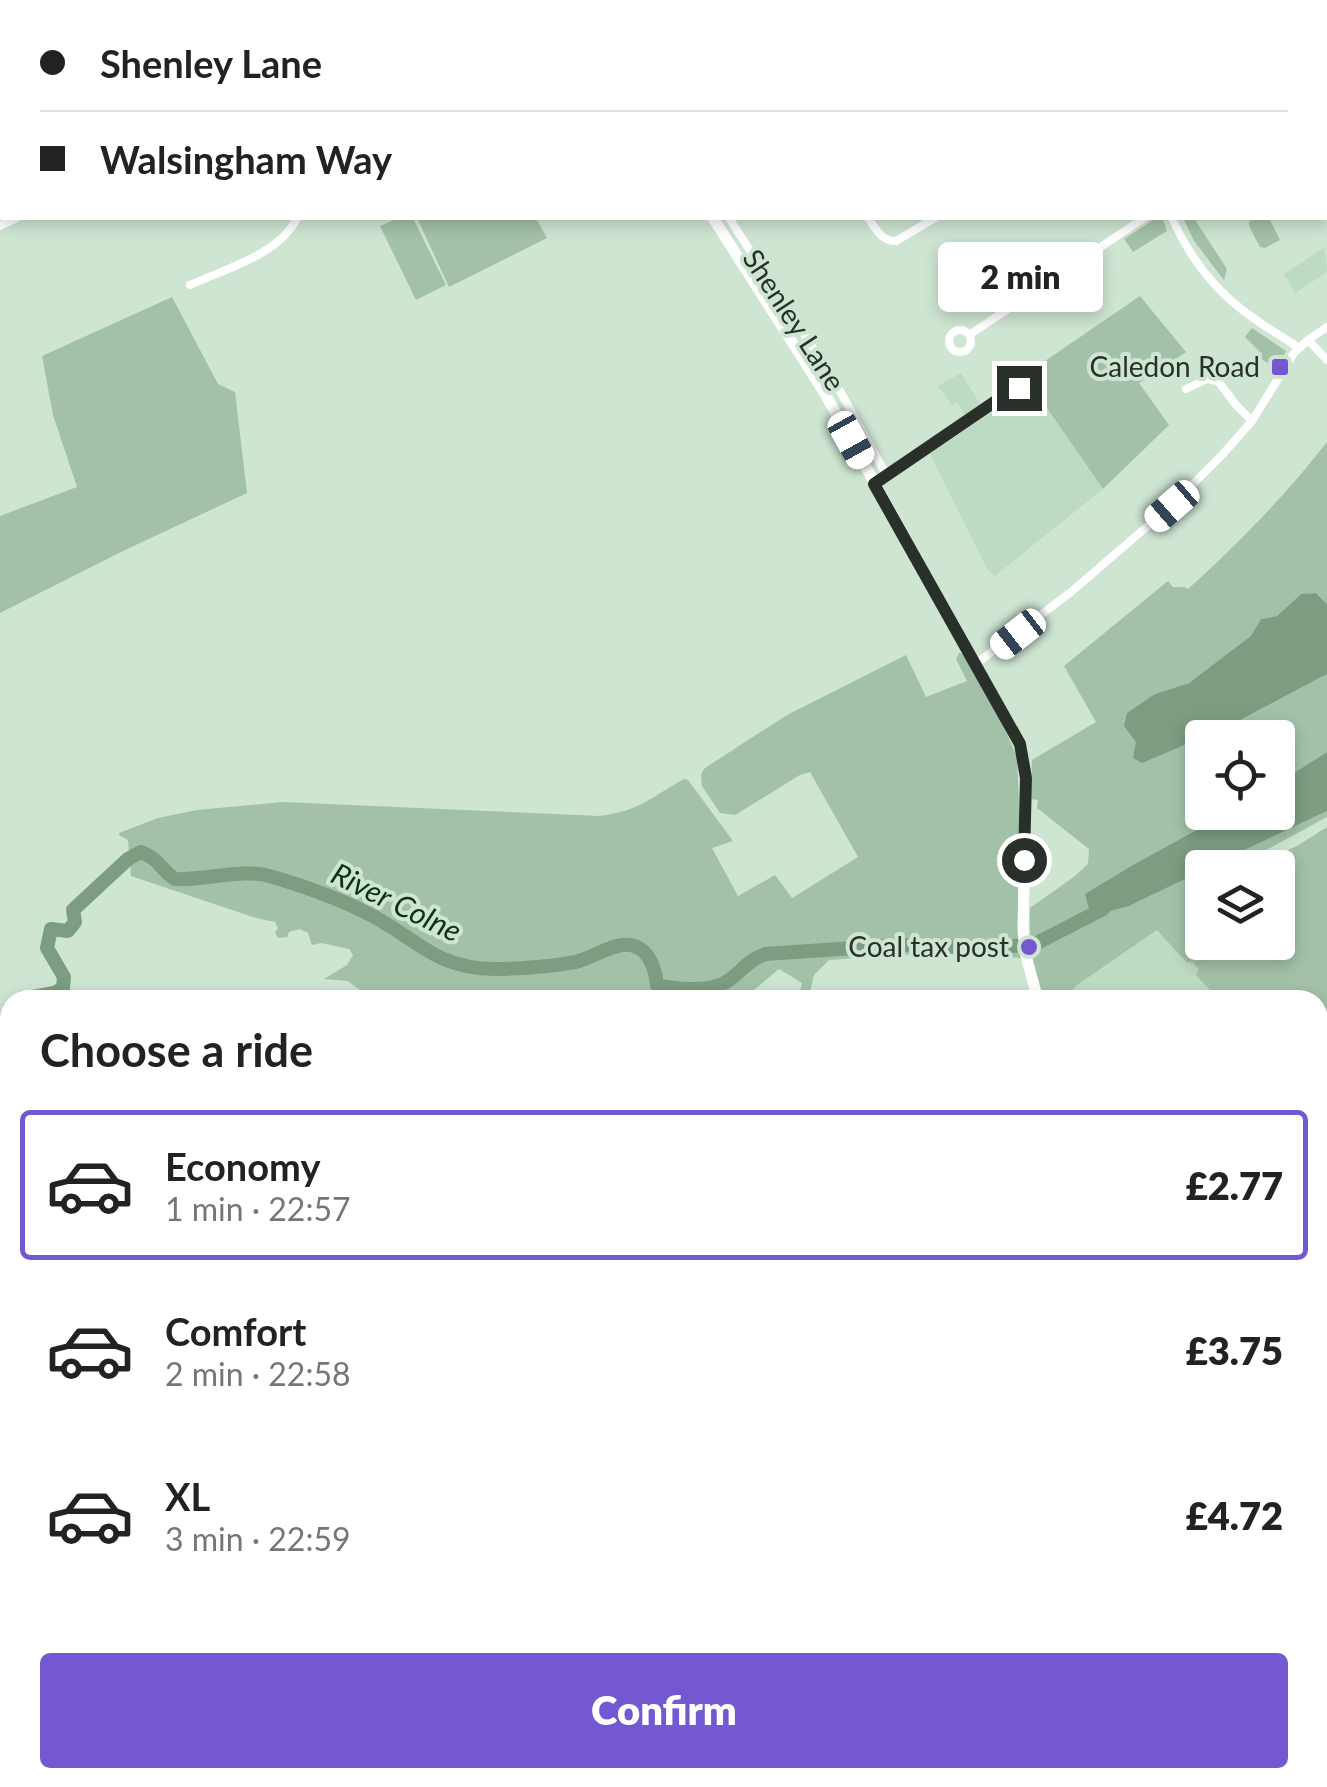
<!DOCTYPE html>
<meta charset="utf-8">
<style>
body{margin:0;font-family:Lato,sans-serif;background:#f2f2f2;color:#222;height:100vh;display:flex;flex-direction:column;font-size:38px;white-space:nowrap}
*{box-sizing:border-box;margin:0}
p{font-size:32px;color:#767676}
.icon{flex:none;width:55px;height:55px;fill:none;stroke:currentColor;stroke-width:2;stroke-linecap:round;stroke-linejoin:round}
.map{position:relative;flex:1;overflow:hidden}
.drawer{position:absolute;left:0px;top:990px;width:1328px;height:798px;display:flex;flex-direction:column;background:#fff;border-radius:30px 30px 0 0;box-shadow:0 5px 15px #0003}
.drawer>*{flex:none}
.hud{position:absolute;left:0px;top:0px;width:1328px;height:220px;box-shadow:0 5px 15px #0003;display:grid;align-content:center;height:220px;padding:0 40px;background:#fff}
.tools{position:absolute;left:1185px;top:720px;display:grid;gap:20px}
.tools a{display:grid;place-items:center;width:110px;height:110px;border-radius:10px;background:#fff;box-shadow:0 5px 15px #0003;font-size:50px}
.end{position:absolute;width:45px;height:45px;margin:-22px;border:12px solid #283029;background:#fff;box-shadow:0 0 0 5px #fff}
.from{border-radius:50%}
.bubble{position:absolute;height:70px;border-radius:10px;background:#fff;box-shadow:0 5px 15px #0003;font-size:32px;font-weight:800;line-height:70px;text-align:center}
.car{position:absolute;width:30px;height:60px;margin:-30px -15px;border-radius:12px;box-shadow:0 0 8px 2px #0007;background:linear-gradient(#fff 24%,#345 0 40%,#fff 0 76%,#345 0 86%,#fff 0)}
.hud b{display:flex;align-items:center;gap:35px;height:95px;font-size:38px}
.hud b+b{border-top:2px solid #e0e0e0}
.hud i{width:25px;height:25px;background:#222}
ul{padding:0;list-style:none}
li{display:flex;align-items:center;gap:30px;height:150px;margin:0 20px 15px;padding:0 20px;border:5px solid transparent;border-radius:10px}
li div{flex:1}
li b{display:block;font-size:38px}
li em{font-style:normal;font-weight:800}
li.on{border-color:#7458d2}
li>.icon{width:90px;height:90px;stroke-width:1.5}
h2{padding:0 40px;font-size:45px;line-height:120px}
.action{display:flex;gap:20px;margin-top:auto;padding:20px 40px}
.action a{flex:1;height:115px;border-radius:10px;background:#7458d2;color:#fff;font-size:40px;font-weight:800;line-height:115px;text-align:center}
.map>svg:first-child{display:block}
.built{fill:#bddac2}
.green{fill:#a3c1a8}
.water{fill:#7c9d82}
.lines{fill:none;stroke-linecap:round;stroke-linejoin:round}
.river{stroke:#7c9d82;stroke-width:14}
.street{stroke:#fff;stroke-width:8}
.secondary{stroke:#fff;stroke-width:11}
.highway{stroke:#fff;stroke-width:14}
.route{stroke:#283029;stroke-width:12}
.poi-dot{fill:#7458d2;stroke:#cee5d2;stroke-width:4}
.labels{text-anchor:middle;stroke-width:8;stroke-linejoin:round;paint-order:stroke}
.street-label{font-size:28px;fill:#283029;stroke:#cee5d2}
.poi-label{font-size:28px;fill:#283029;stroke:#cee5d2;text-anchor:end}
.water-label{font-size:30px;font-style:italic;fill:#093216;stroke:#cee5d2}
</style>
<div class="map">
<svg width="1327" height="1787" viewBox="0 0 1327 1787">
<rect width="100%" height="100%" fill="#cee5d2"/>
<!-- built -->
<path class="built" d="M1325 247 1327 272 1295 293 1284 274Z
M961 373 980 404 965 415 957 402 952 405 938 386Z
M1031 385 1103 489 995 576 987 569 930 454Z
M1158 929 1185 962 1193 963 1200 969 1197 976 1219 1000H1062L1077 985Z"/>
<!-- green -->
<path class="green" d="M398 218H413L446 285 416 300 380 226Z
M417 218H536L547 238 449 287Z
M1156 218 1163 220 1167 231 1133 252 1124 239Z
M1183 218H1194L1227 269 1224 280 1194 241Z
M1253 218H1269L1280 240 1265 248 1260 247 1250 228 1249 222Z
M1140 296 1186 352 1139 383 1169 425 1103 489 1031 385 1026 374Z
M172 297 218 384 235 392 247 493 123 551 0 613V516L77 487 53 415 42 356Z
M1252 328 1286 351 1277 369 1260 358 1262 354 1245 337Z
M1327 442V604L1316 593 1301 594 1277 616 1261 619 1252 636 1189 683 1155 694 1136 742 1142 762 1229 726 1327 674V752L1278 783V759L1292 750 1278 744V738H1202V779L1198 781 1196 790 1202 793V812L1227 813 1133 865 1129 906 1202 871V885L1193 890 1195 892 1202 889V942H1278V868L1249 867 1297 846 1327 827V1516L1318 1509V1000H1219L1196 975 1199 969 1193 963 1186 962 1157 930 1077 985 1062 1000H1042C1032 970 1029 940 1030 908L1075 876 1088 864 1089 849 1037 808 1038 800 1031 799 1032 760 1096 722 1064 666 1168 581 1173 587H1185L1188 589C1240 542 1284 497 1327 442Z
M959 653 963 654 1001 721 1017 757 1019 804 1018 913 1021 958 931 953 829 960 814 975 808 1000H798L802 983 779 969 742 1000H386L360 990 348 981 324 979 347 965 353 955 349 949 321 943 312 945 308 933 300 929 289 932 287 937 278 938 275 933 278 928 275 922 256 918 131 876 128 840 119 835V833L158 818 197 810 283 802 599 816C640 811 650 798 684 779L688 780 733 841 712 848 738 896 775 875 792 898 858 857 810 772 800 775 735 815 720 813 702 786 701 774 705 768 787 715 906 655 926 697 967 681 956 659Z
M1327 811V817L1235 867H1209Z
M0 1254 10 1256V1305L9 1309 0 1312Z
M458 1778H515L499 1787H460Z"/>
<!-- water -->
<path class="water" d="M1316 593 1327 604V674L1229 726 1142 763 1133 758 1136 742 1124 726 1127 713 1155 694 1189 683 1251 636 1261 619 1277 616 1301 594Z
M1327 752V811L1209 867 1202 868V871L1129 906 1091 916 1085 894 1133 865 1227 813 1278 812V783Z"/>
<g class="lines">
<!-- river -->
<path class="river" d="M31 1000 33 997 54 993 63 988 64 977 47 948 51 929 68 931 75 922 73 910 128 859 141 852C159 859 160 869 175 879 207 881 241 867 273 877 303 886 337 898 365 912 415 936 433 969 495 969 514 969 561 966 579 961 593 957 607 947 622 945 646 942 655 965 657 985 674 989 708 992 724 983 740 975 744 962 765 954L899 945 990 948 1035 944 1103 909
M0 1033 7 1022 10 1021
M0 1128 9 1145 0 1165
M0 1240 10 1245
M0 1325 8 1317 10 1310"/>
<!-- street -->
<path class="street" d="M33 0 35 2
M215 0V2
M595 0 596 2
M730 0 732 2
M1102 0 1103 2
M52 2 58 0
M498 2V0
M1156 2 1161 0
M0 28 2 27
M729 218 835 382 887 476
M868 218C876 229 881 241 896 241L935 218
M1172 218C1188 254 1213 288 1245 312 1262 325 1281 336 1299 348
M0 226 17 218
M190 285C225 269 280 254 297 218
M949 341a11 11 0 1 1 22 0a11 11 0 1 1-22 0Z
M969 335 1144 218
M1308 340 1327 360
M1186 389 1207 379 1218 381 1236 405 1252 421
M887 476 1012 390 1019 388
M977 663 1071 592 1172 505 1222 455 1252 421 1294 353 1308 340 1327 327
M1012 1787 1055 1778"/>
<!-- secondary -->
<path class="secondary" d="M575 0 577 2
M713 218 824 392 1020 744 1026 778 1023 929 1025 952 1038 1000
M1318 1550 1327 1559
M1318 1729 1327 1727
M803 1787 818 1778"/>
<!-- highway -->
<path class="highway" d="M0 1437 10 1439
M0 1458 10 1461
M1318 1612 1327 1610
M1318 1634 1327 1632"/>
</g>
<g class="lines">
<!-- route -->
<path class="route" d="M1019 388 1012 390 874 484 1020 744 1026 778 1024 860"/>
</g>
<!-- markers -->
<g class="poi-dot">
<rect x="1270" y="357" width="20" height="20" rx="5"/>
<circle cx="1029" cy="947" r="10"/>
</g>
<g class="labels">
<!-- street labels -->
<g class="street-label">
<text transform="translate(794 320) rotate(57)" y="10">Shenley Lane</text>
</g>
<!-- poi labels -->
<g class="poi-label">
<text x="1260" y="377">Caledon Road</text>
<text x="1009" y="957">Coal tax post</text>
</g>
<!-- water labels -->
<g class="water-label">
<text transform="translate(396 903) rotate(26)" y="10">River Colne</text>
</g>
</g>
</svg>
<div class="tools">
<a><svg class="icon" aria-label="locate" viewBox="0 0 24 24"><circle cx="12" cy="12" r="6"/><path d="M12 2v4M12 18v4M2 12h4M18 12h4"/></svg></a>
<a><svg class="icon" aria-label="layers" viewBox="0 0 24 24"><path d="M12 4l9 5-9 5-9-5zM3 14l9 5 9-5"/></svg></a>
</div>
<i class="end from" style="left:1024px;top:860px"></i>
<i class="end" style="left:1019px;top:388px"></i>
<div class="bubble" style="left:938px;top:242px;width:165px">2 min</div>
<i class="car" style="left:851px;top:440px;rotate:151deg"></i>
<i class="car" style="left:1172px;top:506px;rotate:229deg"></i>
<i class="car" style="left:1018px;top:634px;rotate:232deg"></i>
<div class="hud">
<b><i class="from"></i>Shenley Lane</b>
<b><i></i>Walsingham Way</b>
</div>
<section class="drawer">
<h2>Choose a ride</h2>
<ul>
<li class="on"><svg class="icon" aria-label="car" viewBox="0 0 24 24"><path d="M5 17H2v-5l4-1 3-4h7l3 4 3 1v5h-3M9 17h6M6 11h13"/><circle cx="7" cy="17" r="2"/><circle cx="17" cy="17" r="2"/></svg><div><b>Economy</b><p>1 min · 22:57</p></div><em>£2.77</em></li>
<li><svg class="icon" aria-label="car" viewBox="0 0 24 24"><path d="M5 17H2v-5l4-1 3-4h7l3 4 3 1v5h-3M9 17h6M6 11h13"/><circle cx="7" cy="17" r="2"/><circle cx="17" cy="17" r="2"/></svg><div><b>Comfort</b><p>2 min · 22:58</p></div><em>£3.75</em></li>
<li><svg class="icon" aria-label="car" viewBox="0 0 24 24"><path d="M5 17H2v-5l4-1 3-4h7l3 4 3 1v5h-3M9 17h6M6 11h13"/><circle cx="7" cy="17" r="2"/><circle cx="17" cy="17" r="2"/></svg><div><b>XL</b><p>3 min · 22:59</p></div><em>£4.72</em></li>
</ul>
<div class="action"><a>Confirm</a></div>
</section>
</div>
